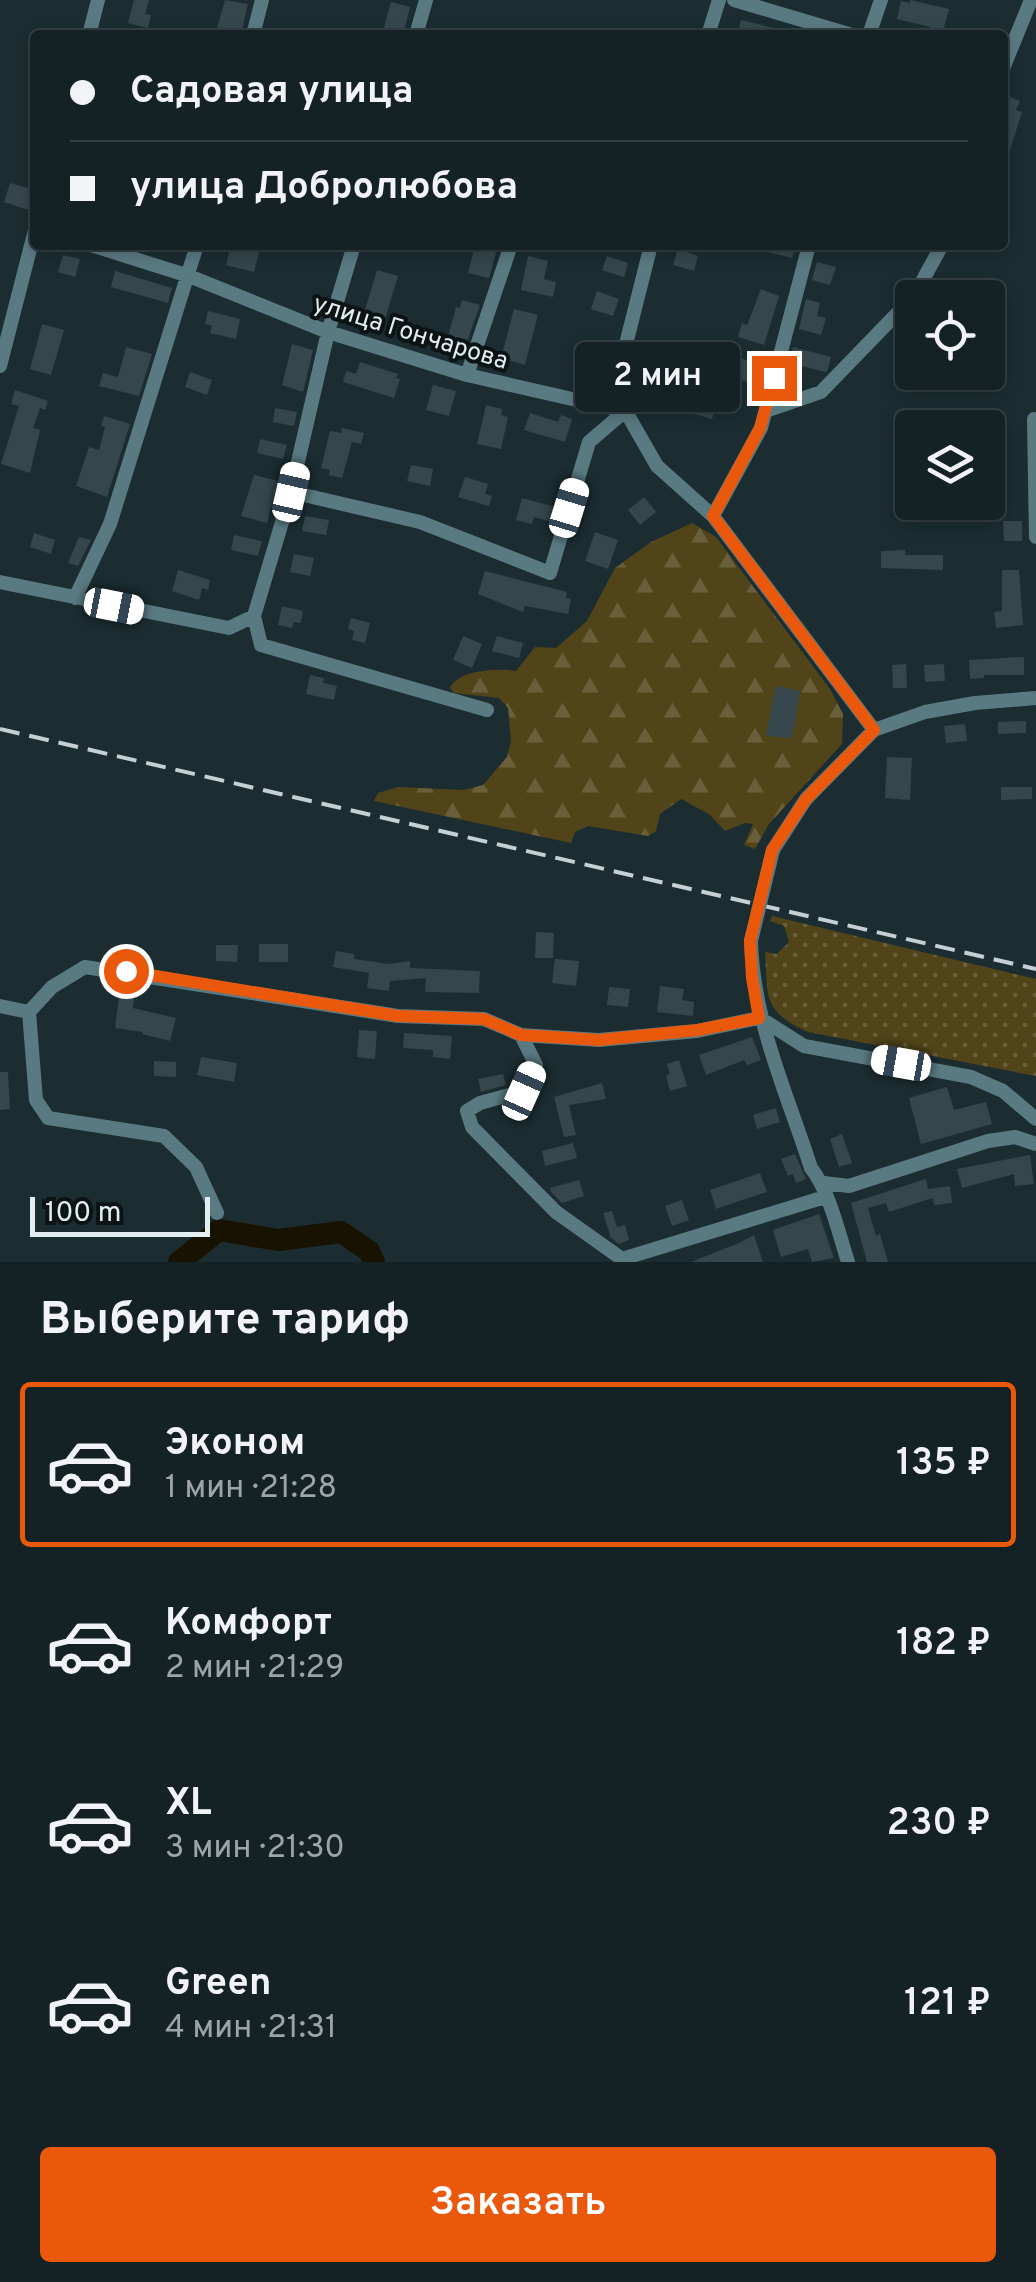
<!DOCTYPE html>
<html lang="ru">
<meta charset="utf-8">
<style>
body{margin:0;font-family:Overpass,sans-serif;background:#212f32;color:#f1f3f6;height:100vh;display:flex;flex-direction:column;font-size:38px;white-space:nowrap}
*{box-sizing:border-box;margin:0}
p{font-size:32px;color:#9da4a7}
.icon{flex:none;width:55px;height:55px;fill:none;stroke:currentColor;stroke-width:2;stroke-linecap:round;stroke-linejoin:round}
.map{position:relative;height:1262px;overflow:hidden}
.drawer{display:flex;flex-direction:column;background:#142225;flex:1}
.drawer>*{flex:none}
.hud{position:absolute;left:30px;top:30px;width:978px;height:220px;border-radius:10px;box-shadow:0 5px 15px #0003,0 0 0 2px #333f42;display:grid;align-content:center;height:220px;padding:0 40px;background:#142225}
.buttons{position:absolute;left:895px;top:280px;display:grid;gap:20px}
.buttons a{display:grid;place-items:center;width:110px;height:110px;border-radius:10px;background:#142225;box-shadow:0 5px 15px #0003,0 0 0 2px #333f42;font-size:50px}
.scale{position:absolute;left:30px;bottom:25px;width:180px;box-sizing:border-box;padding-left:10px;border:5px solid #e3eef1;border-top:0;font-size:28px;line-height:35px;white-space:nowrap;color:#e3eef1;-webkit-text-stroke:8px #0c1315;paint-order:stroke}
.end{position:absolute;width:45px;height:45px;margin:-22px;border:12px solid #ea580c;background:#fff;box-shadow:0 0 0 5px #fff}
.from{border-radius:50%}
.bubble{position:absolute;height:70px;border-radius:10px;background:#142225;box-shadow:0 5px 15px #0003,0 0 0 2px #333f42;font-size:32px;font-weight:600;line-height:70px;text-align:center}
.car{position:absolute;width:30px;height:60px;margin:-30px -15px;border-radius:12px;box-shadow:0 0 8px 2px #0007;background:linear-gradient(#fff 24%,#345 0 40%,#fff 0 76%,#345 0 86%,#fff 0)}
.hud b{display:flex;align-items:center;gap:35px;height:95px;font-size:38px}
.hud b+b{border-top:2px solid #333f42}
.hud i{width:25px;height:25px;background:#f1f3f6}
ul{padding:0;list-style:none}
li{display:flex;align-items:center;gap:30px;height:165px;margin:0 20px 15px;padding:0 20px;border:5px solid transparent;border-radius:10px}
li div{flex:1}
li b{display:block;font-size:38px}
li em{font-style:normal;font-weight:600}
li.on{border-color:#ea580c}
li>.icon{width:90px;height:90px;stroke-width:1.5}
h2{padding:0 40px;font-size:45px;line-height:120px}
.cta{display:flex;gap:20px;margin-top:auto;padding:20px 40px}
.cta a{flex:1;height:115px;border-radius:10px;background:#ea580c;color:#fff;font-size:40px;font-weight:600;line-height:115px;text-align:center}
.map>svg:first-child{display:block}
.grass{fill:url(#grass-dots)}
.forest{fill:url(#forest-firs)}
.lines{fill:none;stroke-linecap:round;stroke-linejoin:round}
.river{stroke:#181201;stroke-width:22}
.building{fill:#35474c}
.minor{stroke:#5a7a82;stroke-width:14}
.rail{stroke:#c4d0d4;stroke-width:4;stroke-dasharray:20 10;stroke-linecap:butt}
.minor-bridge{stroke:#5a7a82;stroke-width:14}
.route{stroke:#ea580c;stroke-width:12}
.labels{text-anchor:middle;stroke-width:8;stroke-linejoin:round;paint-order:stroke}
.street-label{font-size:25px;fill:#e3eef1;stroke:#0c1315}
</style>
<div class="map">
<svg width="1036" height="1262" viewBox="0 0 1036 1262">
<defs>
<pattern id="grass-dots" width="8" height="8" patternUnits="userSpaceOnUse" patternTransform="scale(2.5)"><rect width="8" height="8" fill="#514418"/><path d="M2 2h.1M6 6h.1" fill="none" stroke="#6a5f3a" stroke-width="1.8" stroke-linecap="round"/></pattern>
<pattern id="forest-firs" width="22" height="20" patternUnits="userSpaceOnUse" patternTransform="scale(2.5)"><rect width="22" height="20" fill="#514418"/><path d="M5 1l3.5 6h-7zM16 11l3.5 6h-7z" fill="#6a5f3a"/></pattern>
</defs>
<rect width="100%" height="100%" fill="#1b2d31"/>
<!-- grass -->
<path class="grass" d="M772 916 1036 979V1076L808 1032C762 1011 768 997 765 952L777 954 789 942 784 926 770 921Z"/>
<!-- forest -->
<path class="forest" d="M692 523 716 537 830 689 843 714 842 744 769 824 755 849 744 845 753 824 745 823 725 831 709 814 681 799 660 814 656 831 648 836 588 826 575 832 571 843 374 801 378 793 398 787 464 790 483 785 507 757 511 741 508 708 499 698 454 693 450 688C458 670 498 668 516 671L535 647 556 648 587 621 615 568 651 542Z"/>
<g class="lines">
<!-- river -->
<path class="river" d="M179 1262 219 1230 278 1240 341 1232 369 1251 374 1262"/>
</g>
<!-- building -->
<path class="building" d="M134 0H149L145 14 151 15 148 28 128 23Z
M225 0 248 4 241 35H215Z
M910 0 949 9 942 35 929 31 930 27 897 19 901 1 910 3Z
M391 2 410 7 403 35H382Z
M741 20 786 31 785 35H737Z
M1002 94 1020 101 1016 110 1022 112 1005 165Z
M10 183 35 190 29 210 4 202Z
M231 245 259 252 254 272 226 265Z
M475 245H498L489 278 468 273Z
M754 245H796L792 258 753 248Z
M678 249 698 256 694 271 673 265Z
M63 255 80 259 75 277 58 272Z
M528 256 548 261 544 279 556 282 553 297 521 290Z
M607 256 628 263 624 277 602 270Z
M817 262 836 267 830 285 812 280Z
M377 270 398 276 383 326 362 320Z
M115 271 172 288 168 303 111 287Z
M761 289 779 296 764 345 738 337 742 323 747 325Z
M597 291 619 299 613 316 591 309Z
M806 299 820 303 817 316 826 318 821 335 799 329Z
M462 300 480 305 463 353 445 348 456 307 460 308Z
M514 309 538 315 525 365 501 358Z
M208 311 240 319 236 339 210 333 212 326 205 324Z
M42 324 64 330 51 375 30 369Z
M292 344 313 350 303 392 282 385Z
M126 347 152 354 139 396 99 386 103 373 118 377Z
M793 347 831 357 828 369 826 372 789 363Z
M739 358 758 363 752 383 733 378Z
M360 362 398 374 396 378 400 379 394 398 343 382 346 371 356 374Z
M190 372 212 380 207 395 185 387Z
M645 382 670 389 664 408 640 402Z
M433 385 456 391 449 416 426 410Z
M15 390 48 401 45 410 40 408 33 428 40 430 30 473 1 464 19 406 11 404Z
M690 390 718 398 712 419 685 411Z
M486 405 502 409 501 415 508 417 501 449 477 444Z
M275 408 297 412 294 426 273 422Z
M530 413 558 422 561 415 572 419 565 442 524 430Z
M104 416 130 424 107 497 76 486 89 447 99 450 105 427 101 426Z
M342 428 364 433 361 444 352 442 342 478 329 475 330 470 321 468 330 431 341 433Z
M260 439 287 445 283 459 257 453Z
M411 465 433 469 430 486 407 481Z
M254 475 278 481 267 523 241 516Z
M465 477 488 484 485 494 492 496 489 506 458 497Z
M644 497 656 512 640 525 628 510Z
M522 498 555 507 551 522 534 517 532 524 516 520Z
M305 516 329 520 326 535 302 531Z
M1003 521H1022V541H1004Z
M595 532 618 540 608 569 585 561Z
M34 533 55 540 51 554 30 547Z
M234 535 262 541 258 556 231 550Z
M79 537 91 540 78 566 68 563Z
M905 550V555H943V570L881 568V551Z
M294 554 314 558 310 576 290 572Z
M178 570 210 580 208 590 202 588 199 600 172 591Z
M1002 570H1019L1023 625 996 628 994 612 1002 611Z
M485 571 567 592 566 598 571 599 568 614 525 606 523 612 478 594Z
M282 606 303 611 301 623 294 622 292 628 278 625Z
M351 618 370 623 365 643 352 640 354 631 348 629Z
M463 636 482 644 472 668 453 660Z
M497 636 523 643 519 658 492 651Z
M1024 657V675H984V678L970 679 969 660Z
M906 664 907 688H893L892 665Z
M944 664 945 681 925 682 924 665Z
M310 675 324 678 323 683 337 686 334 700 306 694Z
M776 686 800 691 792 738 766 736Z
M1026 721V733L998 734V722Z
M965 724 967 741 946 743 944 726Z
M887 757 912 758 910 800 885 798Z
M1001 787H1032V799L1001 800Z
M536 932 554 933 553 958H535Z
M259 944H288V962H259Z
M216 945H238L237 962 216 961Z
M336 951 354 954V959L389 964 410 961V968L480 971 479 993 425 992 426 978 390 981 389 991 367 988 369 973 333 967Z
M555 959 579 961 576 986 552 983Z
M660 986 684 989 682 1000 694 1002 693 1016 657 1012Z
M609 987 630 989 628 1007 607 1005Z
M119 997 134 999 133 1008 176 1018 170 1041 142 1034 143 1032 115 1028Z
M359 1030 377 1031 375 1059 357 1057Z
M404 1033 452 1036 450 1059 433 1057V1050L403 1048Z
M752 1037 761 1060 747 1065 744 1060 706 1075 699 1055Z
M201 1057 237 1063 234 1082 197 1075Z
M679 1060 687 1086 670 1091 666 1075 670 1074 667 1064Z
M154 1061 176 1062V1077L154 1076Z
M0 1072H8L10 1109 0 1110Z
M503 1074 506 1085 481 1092 478 1079Z
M602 1083 606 1099 569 1105 576 1135 564 1137 554 1097Z
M947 1087 954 1110 986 1102 992 1124 921 1144 909 1098Z
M776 1108 780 1122 757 1129 753 1115Z
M842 1134 852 1163 839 1167 830 1139Z
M573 1143 577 1158 545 1166 542 1151Z
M795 1154 806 1179 796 1183 793 1174 788 1176 781 1159Z
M1030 1155 1034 1184 1015 1186 1014 1174 962 1188 957 1169Z
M760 1173 767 1192 716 1209 710 1190Z
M926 1179 928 1189 950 1186 952 1203 934 1205 933 1198 889 1212 886 1203 868 1208 876 1236 880 1234 888 1262H867L851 1203Z
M579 1180 584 1196 562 1203 551 1192 550 1188Z
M682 1200 689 1220 672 1226 665 1206Z
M612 1211 617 1227 625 1225 629 1240 619 1244 611 1238 603 1213Z
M819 1214 834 1258 812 1262 808 1249 781 1257 773 1230Z
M754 1235 763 1262H691L739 1243Z"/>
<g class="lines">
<!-- minor -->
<path class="minor" d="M734 0 852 35
M89 35 98 0
M253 35 262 0
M416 35 426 0
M708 35 719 0
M869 35 881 0
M1002 71 1031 0
M91 245 189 276 328 332 467 375 625 411
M651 245 622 360 618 398 657 466 713 516 874 730
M913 298 942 245
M0 366 35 230
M467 375 511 245
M766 411 821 392 912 298
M1034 419 1036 537
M291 492 420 522 550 573 589 442 625 411
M713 516 761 428 809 245
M0 582 229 628 254 616 261 645 487 710
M75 598 110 524 197 245
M254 616 291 492 328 332 354 245
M773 850 806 799 874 730 925 712 975 703 1036 698
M751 941C753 1021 787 1093 811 1168 829 1190 839 1234 848 1262
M0 1006 29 1012
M29 1012 52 987 85 967 398 1016 484 1019 521 1035 599 1040 697 1031 759 1018
M29 1012 36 1100 48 1118 164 1136 196 1167 217 1213
M760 1018 804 1046 971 1077 1003 1091 1036 1119
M521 1035 536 1065 524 1091 480 1103 467 1111 472 1127 556 1212 622 1259 825 1197
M824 1183 849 1186 988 1141 1015 1137 1036 1144"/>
<!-- rail -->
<path class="rail" d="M0 729 1036 969"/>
<!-- minor-bridge -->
<path class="minor-bridge" d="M751 941 773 850"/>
</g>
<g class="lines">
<!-- route -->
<path class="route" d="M126 971 398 1016 484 1019 521 1035 599 1040 698 1030 759 1018 752 978 750 941 772 850 806 799 874 730 713 516 760 428 774 378"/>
</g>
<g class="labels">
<!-- street labels -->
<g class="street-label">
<text transform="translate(411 331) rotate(17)" y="9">улица Гончарова</text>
</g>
</g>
</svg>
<div class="buttons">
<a><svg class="icon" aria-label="locate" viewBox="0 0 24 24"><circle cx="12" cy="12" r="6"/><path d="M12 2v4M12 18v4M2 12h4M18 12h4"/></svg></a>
<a><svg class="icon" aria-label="layers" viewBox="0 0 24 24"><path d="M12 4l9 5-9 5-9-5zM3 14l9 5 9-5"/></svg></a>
</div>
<div class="scale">100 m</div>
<i class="end from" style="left:126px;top:971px"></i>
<i class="end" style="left:774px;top:378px"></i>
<div class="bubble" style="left:575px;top:342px;width:165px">2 мин</div>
<i class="car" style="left:291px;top:492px;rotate:13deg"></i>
<i class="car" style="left:569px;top:508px;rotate:17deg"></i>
<i class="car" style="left:114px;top:606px;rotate:101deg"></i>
<i class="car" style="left:901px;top:1063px;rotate:280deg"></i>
<i class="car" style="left:524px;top:1091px;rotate:24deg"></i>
<div class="hud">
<b><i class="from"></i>Садовая улица</b>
<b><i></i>улица Добролюбова</b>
</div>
</div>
<section class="drawer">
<h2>Выберите тариф</h2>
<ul>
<li class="on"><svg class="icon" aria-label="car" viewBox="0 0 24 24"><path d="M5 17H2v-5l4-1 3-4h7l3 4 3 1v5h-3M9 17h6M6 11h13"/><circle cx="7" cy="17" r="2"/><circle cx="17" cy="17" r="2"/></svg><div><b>Эконом</b><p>1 мин · 21:28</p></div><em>135 ₽</em></li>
<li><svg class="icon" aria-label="car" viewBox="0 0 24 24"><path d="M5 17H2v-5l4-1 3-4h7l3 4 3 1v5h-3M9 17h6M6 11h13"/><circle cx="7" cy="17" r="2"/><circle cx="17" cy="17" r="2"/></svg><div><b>Комфорт</b><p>2 мин · 21:29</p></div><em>182 ₽</em></li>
<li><svg class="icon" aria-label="car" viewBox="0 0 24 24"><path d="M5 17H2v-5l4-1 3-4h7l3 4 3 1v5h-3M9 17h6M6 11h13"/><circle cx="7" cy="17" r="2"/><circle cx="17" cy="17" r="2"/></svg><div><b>XL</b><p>3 мин · 21:30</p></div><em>230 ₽</em></li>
<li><svg class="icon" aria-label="car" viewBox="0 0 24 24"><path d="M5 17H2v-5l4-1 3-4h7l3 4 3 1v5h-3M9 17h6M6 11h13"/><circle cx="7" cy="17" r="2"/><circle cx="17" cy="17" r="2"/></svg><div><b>Green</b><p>4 мин · 21:31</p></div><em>121 ₽</em></li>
</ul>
<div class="cta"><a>Заказать</a></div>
</section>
